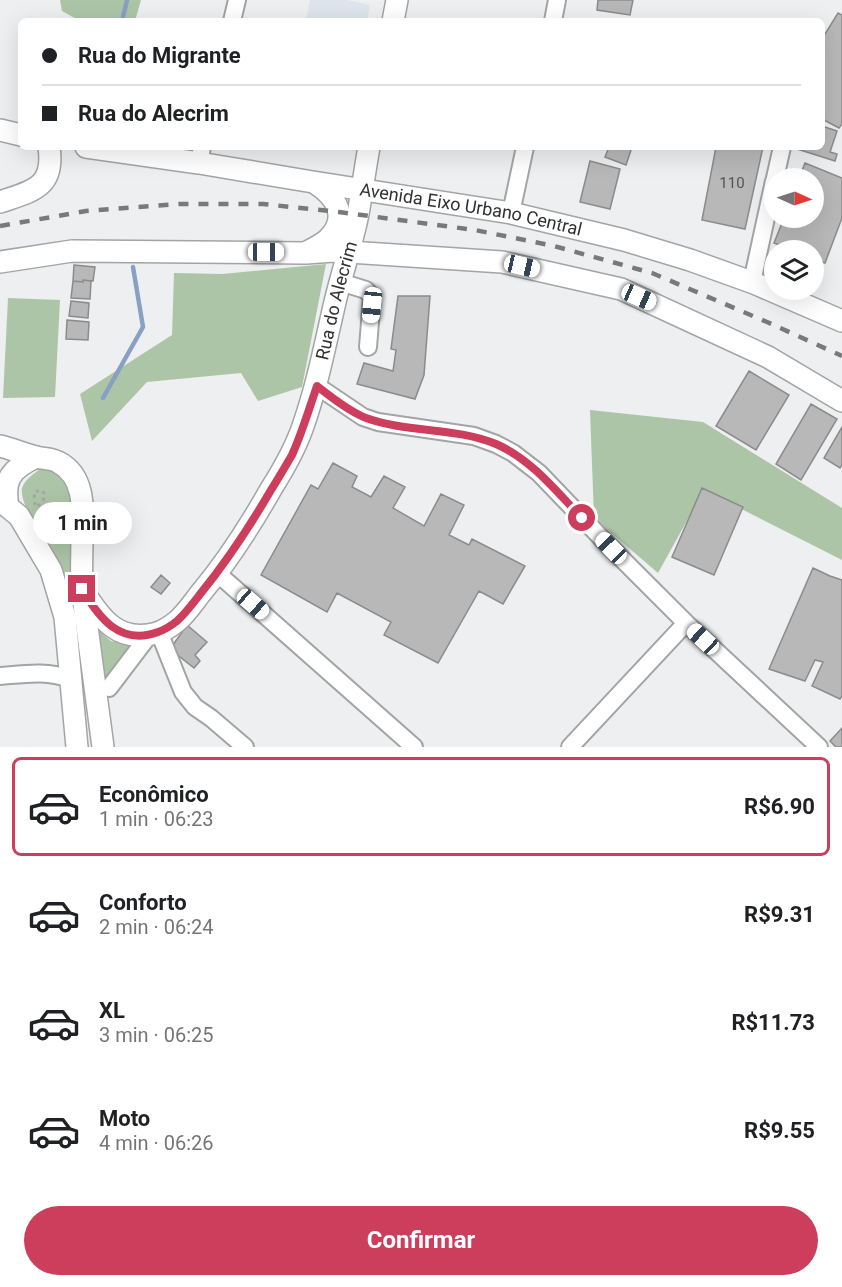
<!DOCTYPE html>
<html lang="pt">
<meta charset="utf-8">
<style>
body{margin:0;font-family:Roboto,sans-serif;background:#f6f6f6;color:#202124;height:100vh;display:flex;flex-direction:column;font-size:22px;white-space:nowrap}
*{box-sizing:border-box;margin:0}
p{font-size:20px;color:#757577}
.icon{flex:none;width:33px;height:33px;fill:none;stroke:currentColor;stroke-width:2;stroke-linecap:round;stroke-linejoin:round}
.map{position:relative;height:747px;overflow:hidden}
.drawer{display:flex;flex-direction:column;background:#fff;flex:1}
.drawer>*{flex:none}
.top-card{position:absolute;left:18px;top:18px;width:807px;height:132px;border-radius:9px;box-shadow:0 6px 24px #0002;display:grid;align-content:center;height:132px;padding:0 24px;background:#fff}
.needle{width:39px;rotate:93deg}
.controls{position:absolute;left:764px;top:168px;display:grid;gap:12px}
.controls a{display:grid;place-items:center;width:60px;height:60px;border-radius:50%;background:#fff;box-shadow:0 6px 24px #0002;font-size:30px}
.end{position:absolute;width:27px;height:27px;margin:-14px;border:8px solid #cd3d5c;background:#fff;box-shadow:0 0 0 3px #fff}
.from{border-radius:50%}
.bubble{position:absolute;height:42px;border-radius:21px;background:#fff;box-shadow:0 6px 24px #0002;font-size:20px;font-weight:700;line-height:42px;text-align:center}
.car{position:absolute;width:18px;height:36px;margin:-18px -9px;border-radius:8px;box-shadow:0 0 4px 2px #0007;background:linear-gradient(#fff 24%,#345 0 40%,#fff 0 76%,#345 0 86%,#fff 0)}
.top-card b{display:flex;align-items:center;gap:21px;height:57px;font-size:22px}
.top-card b+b{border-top:2px solid #e0e0e0}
.top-card i{width:15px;height:15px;background:#202124}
ul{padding:10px 0 0;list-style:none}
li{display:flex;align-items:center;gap:18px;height:99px;margin:0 12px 9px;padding:0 12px;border:3px solid transparent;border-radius:9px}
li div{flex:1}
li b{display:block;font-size:22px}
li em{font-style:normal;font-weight:700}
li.active{border-color:#cd3d5c}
li>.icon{width:54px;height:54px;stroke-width:1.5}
.cta{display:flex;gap:12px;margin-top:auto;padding:12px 24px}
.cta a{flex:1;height:69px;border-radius:36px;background:#cd3d5c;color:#fff;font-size:24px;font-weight:700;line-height:69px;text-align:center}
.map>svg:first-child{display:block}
.built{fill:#dee5ec}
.green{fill:#adc5a7}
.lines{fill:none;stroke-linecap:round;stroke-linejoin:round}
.stream{stroke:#87a0c4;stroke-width:4.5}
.building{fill:#b9b8b9;stroke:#8c8b8c;stroke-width:1.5}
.minor-casing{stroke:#a3a4a5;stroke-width:20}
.major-casing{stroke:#a3a4a5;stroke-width:24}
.path{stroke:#a6a6a7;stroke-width:3;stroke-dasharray:3 4.5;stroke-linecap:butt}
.minor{stroke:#fff;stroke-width:16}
.major{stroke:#fff;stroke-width:21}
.rail{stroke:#787979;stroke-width:4.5;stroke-dasharray:10 10;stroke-linecap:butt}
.route{stroke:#cd3d5c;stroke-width:8}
.labels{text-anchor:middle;stroke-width:5;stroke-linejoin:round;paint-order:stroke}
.number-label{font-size:15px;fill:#535353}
.street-label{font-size:18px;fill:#313131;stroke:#fff}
</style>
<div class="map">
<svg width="842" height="747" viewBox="0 0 842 747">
<rect width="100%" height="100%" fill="#eeeff0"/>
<!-- built -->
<path class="built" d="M310 0H347L370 5 367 21H306Z"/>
<!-- green -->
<path class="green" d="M60 0H141L135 21H80L62 11Z
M326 264 302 387 258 401 241 373 147 382 92 441 80 394 172 335 174 273 222 274Z
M8 298 60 300 55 397 3 398Z
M590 410 703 422 842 508V560L704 490 658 573 594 518Z
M41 468 59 473 71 491V523L76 590C64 572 18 508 22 488 25 479 34 474 41 468Z
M97 629 111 641 141 646 103 683Z"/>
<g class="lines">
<!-- stream -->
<path class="stream" d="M122 21 127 0
M103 398 143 327 133 267"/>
</g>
<!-- building -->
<path class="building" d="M598 0H633L630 15 597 10Z
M838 13 842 15V124L839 128 822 119V39Z
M822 126 837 131 830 152 837 154 835 161 794 148 822 147Z
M609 147H632L626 165 605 157Z
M716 147H763L745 229 702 220Z
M590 161 620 169 610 209 580 202Z
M805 163 842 178V218L825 263 813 259V250H793L774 243 784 218H813V178H799Z
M74 265 95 267 93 281 83 280V282L73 281Z
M83 280 91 281 90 299 71 298 73 281 83 282Z
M398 296H430L424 375 415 399 357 384 364 363 393 371 396 350 391 349Z
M71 301 89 303 88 318 69 316Z
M67 320 89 322 88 340 66 339Z
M749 371 789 395 756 450 716 426Z
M811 404 837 419 801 480 776 464Z
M842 427V465L840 468 824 458Z
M333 463 357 476 352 487 371 497 384 476 405 487 393 508 424 526 441 494 464 505 449 535 469 545 472 539 525 566 503 604 479 591 438 663 384 635 391 622 337 593 327 612 261 575 311 485 318 489Z
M702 488 743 507 714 575 672 557Z
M813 568 830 576 842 580V696L840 699 812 686 823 662 815 660 805 681 769 669Z
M161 575 170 583 161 594 151 587Z
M187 625 207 642 195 655 200 661 194 668 170 649Z
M842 728V747H836L830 741Z"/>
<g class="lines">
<!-- minor casing -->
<g class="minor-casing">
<path id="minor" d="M232 21 237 0
M553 21 557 0
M199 163 202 147
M775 178 782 147
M511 213 525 147
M340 282 366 290 372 297 368 347
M752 282 774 181
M317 386 363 417 378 422 474 436 496 444 513 453 539 473 611 548 686 623 819 747
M217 573 414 747
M159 632 183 692 195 707 211 718 245 747
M0 676C24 674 47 670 70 679
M109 688 150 634
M570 747 686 623"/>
</g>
<!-- major casing -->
<g class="major-casing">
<g id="major">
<path d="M393 21 397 0"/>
<path d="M0 130 21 135"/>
<path id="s1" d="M86 147 199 163 313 182 511 213 624 240 690 260 754 283 842 321"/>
<path d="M0 202C32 191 55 188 49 147"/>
<path d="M307 252C313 249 321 245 327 240 350 219 337 197 315 183"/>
<path d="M0 262 72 251 306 253 334 251 502 262 621 289 768 357 842 401"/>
<path d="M0 446C12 449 24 454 36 457 43 459 51 458 58 462 86 476 83 511 82 538 82 555 81 572 82 589L103 747"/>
<path d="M0 498 8 507 19 516 51 570 65 617 77 747"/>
<path d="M8 507C3 479 11 469 36 457"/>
<path id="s2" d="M82 589C100 618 118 644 157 633 163 631 171 626 176 622 185 615 193 603 200 594 227 562 250 526 271 489 283 470 294 451 302 429 317 387 325 345 335 302 342 272 352 244 358 214 362 192 365 169 369 147"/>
</g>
</g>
<!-- path -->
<path class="path" d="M35 505 34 492 41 490 45 494 43 501 35 509"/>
<!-- minor -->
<use href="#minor" class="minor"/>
<!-- major -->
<use href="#major" class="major"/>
<!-- rail -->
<path class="rail" d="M0 226 86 211 179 204H263L339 212 475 230 554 246 652 273 767 322 842 356"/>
</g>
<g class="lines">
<!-- route -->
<path class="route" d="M82 589C99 618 120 646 158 632 164 630 172 625 177 621 186 613 194 602 201 593 227 561 250 526 271 490 278 479 285 467 292 455 302 433 309 409 317 386 331 397 350 412 366 418 408 433 455 427 496 444 531 459 556 491 582 518"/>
</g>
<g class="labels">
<!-- number labels -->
<g class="number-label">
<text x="732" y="188">110</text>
</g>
<!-- street labels -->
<g class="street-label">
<text dy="6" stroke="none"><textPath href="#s1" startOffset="390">Avenida Eixo Urbano Central</textPath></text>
<text dy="6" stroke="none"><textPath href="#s2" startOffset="482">Rua do Alecrim</textPath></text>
</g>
</g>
</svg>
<div class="controls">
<a><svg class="needle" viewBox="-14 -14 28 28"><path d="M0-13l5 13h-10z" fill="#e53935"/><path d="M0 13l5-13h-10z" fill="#757577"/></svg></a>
<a><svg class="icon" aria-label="layers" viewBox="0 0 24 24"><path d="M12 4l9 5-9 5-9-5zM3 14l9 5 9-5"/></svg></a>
</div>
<i class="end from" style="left:582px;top:518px"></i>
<i class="end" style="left:82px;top:589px"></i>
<div class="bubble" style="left:33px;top:502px;width:99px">1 min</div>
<i class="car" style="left:266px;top:252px;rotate:90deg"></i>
<i class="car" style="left:522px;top:266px;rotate:103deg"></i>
<i class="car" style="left:639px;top:297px;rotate:114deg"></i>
<i class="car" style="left:372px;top:305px;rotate:186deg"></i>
<i class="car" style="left:611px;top:548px;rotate:316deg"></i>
<i class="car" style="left:253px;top:604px;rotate:131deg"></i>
<i class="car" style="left:703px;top:639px;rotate:313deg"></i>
<div class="top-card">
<b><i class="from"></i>Rua do Migrante</b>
<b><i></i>Rua do Alecrim</b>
</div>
</div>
<section class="drawer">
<ul>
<li class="active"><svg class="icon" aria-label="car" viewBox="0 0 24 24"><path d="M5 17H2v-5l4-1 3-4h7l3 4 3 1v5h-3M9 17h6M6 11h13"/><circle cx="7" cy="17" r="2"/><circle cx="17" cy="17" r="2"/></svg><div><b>Econômico</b><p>1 min · 06:23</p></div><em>R$6.90</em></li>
<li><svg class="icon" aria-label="car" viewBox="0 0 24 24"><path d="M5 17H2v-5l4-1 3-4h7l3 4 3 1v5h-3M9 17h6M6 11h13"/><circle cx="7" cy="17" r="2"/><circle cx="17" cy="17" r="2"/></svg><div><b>Conforto</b><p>2 min · 06:24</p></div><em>R$9.31</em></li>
<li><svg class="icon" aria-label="car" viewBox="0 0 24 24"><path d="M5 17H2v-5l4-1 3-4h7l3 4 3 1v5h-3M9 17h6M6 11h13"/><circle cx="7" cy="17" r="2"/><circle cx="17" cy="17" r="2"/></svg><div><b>XL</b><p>3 min · 06:25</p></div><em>R$11.73</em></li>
<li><svg class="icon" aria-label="car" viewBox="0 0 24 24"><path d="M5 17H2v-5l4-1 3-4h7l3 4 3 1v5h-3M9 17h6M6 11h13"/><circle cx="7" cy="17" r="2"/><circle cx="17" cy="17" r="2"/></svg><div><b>Moto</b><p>4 min · 06:26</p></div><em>R$9.55</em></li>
</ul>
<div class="cta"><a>Confirmar</a></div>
</section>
